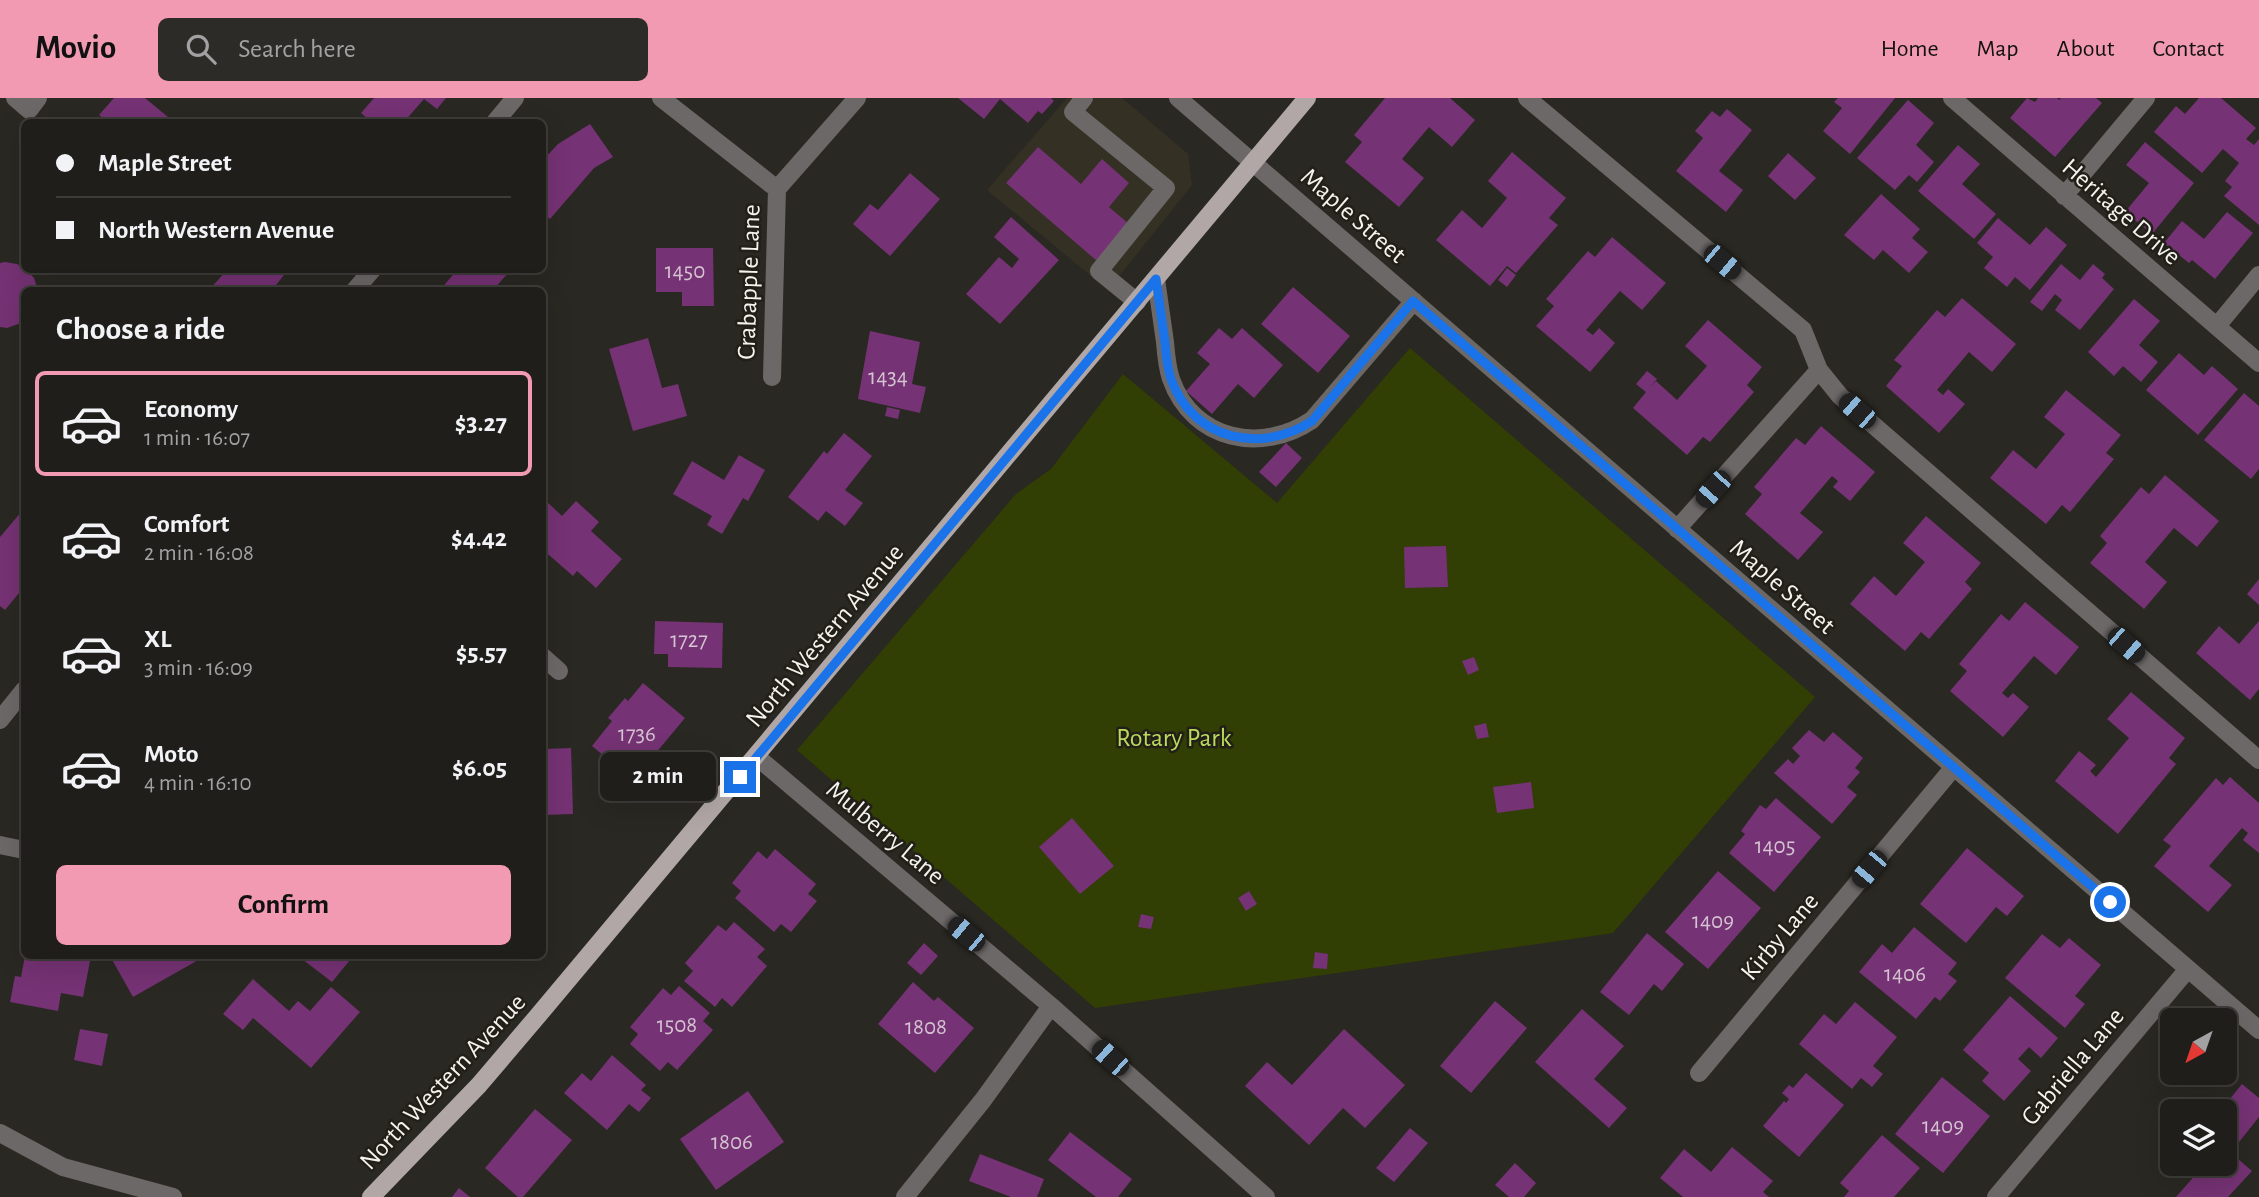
<!DOCTYPE html>
<meta charset="utf-8">
<style>
body{margin:0;font-family:"Alegreya Sans",sans-serif;background:#2d2b27;color:#f1f3f6;height:100vh;display:flex;flex-direction:column;font-size:26px;white-space:nowrap}
*{box-sizing:border-box;margin:0}
p{font-size:23px;color:#a2a2a2}
.icon{flex:none;width:38px;height:38px;fill:none;stroke:currentColor;stroke-width:2;stroke-linecap:round;stroke-linejoin:round}
.map{position:relative;flex:1;overflow:hidden}
.side{position:absolute;left:21px;top:189px;width:525px;height:672px;display:flex;flex-direction:column;background:#201e1a;border-radius:10px;box-shadow:0 7px 28px #0002,0 0 0 2px #3d3c39}
.side>*{flex:none}
.top-card{position:absolute;left:21px;top:21px;width:525px;height:154px;border-radius:10px;box-shadow:0 7px 28px #0002,0 0 0 2px #3d3c39;display:grid;align-content:center;height:154px;padding:0 35px;background:#201e1a}
.needle{width:46px;rotate:220deg}
.fabs{position:absolute;left:2160px;top:910px;display:grid;gap:14px}
.fabs a{display:grid;place-items:center;width:77px;height:77px;border-radius:10px;background:#201e1a;box-shadow:0 7px 28px #0002,0 0 0 2px #3d3c39;font-size:35px}
.end{position:absolute;width:32px;height:32px;margin:-16px;border:9px solid #1a73e8;background:#fff;box-shadow:0 0 0 4px #fff}
.from{border-radius:50%}
.bubble{position:absolute;height:49px;border-radius:10px;background:#201e1a;box-shadow:0 7px 28px #0002,0 0 0 2px #3d3c39;font-size:23px;font-weight:700;line-height:49px;text-align:center}
.car{position:absolute;width:21px;height:42px;margin:-21px -10px;border-radius:9px;box-shadow:0 0 5px 2px #0007;background:linear-gradient(#222 24%,#8ab4d8 0 40%,#222 0 76%,#8ab4d8 0 86%,#222 0)}
.top-card b{display:flex;align-items:center;gap:24px;height:66px;font-size:26px}
.top-card b+b{border-top:2px solid #3d3c39}
.top-card i{width:18px;height:18px;background:#f1f3f6}
ul{padding:0;list-style:none}
li{display:flex;align-items:center;gap:21px;height:105px;margin:0 14px 10px;padding:0 21px;border:4px solid transparent;border-radius:10px}
li div{flex:1}
li b{display:block;font-size:26px}
li em{font-style:normal;font-weight:700}
li.active{border-color:#f19ab1}
li>.icon{width:63px;height:63px;stroke-width:1.5}
h2{padding:0 35px;font-size:32px;line-height:84px}
.action{display:flex;gap:14px;margin-top:auto;padding:14px 35px}
.action a{flex:1;height:80px;border-radius:10px;background:#f19ab1;color:#111;font-size:28px;font-weight:700;line-height:80px;text-align:center}
header{display:flex;align-items:center;gap:42px;box-sizing:border-box;height:98px;padding:0 35px;background:#f19ab1;color:#111}
header strong{font-size:33px}
nav{display:flex;gap:38px;margin-inline-start:auto;font-size:24px}
.search{width:490px;height:63px;background:#2d2b27;display:flex;align-items:center;gap:18px;box-sizing:border-box;padding:0 24px;border-radius:10px;color:#a2a2a2;font-size:26px}
.map>svg:first-child{display:block}
.built{fill:#343023}
.green{fill:#313e04}
.building{fill:#753274}
.lines{fill:none;stroke-linecap:round;stroke-linejoin:round}
.minor{stroke:#6c6867;stroke-width:18}
.major{stroke:#b0a7a6;stroke-width:18}
.route{stroke:#1a73e8;stroke-width:9}
.labels{text-anchor:middle;stroke-width:5;stroke-linejoin:round;paint-order:stroke}
.number-label{font-size:23px;fill:#d4c3d0}
.street-label{font-size:26px;fill:#f4f3ee;stroke:#211f18}
.park-label{font-size:26px;fill:#b9da5b;stroke:#211f18}
</style>
<header>
<strong>Movio</strong>
<div class="search"><svg class="icon" aria-label="search" viewBox="0 0 24 24"><circle cx="10" cy="10" r="6"/><path d="M15 15l6 6"/></svg>Search here</div>
<nav><a>Home</a><a>Map</a><a>About</a><a>Contact</a></nav>
</header>
<div class="map">
<svg width="2259" height="1099" viewBox="0 0 2259 1099">
<rect width="100%" height="100%" fill="#2a2822"/>
<!-- built -->
<path class="built" d="M1067 0H1122L1188 56 1192 87 1108 192 987 92Z"/>
<!-- green -->
<path class="green" d="M1410 250 1815 599 1613 835 1095 910 797 652 1016 396 1051 371 1123 276 1277 405Z"/>
<!-- building -->
<path class="building" d="M114 0H145L174 24H108L99 17Z
M374 0H446L437 11 424 1 404 24H371L361 15Z
M958 0H1051L1054 3 1042 16 1038 13 1028 25 1000 1 984 21Z
M1385 0H1450L1475 22 1452 49 1429 29 1402 61 1424 80 1399 109 1345 64 1362 44 1354 37Z
M1838 0H1895L1850 56 1823 33 1842 10 1834 4Z
M2027 0 2035 4 2038 0H2057L2059 2 2061 0H2096L2102 5 2055 59 2010 20Z
M2199 0H2221L2256 30 2246 41 2254 47 2259 41V127L2224 98 2232 89 2225 83 2239 65 2223 51 2202 75 2154 34 2176 8 2185 16Z
M1908 2 1934 25 1916 47 1934 64 1917 84 1909 77 1895 92 1857 60Z
M1727 11 1752 32 1719 73 1743 92 1726 114 1676 73 1703 40 1695 33 1712 13 1720 19Z
M590 26 613 59 594 70 550 121 542 115V63L558 46Z
M2145 44 2194 85 2152 136 2125 114 2149 85 2126 67Z
M1958 47 1980 66 1962 86 1996 116 1974 141 1918 93Z
M1038 49 1081 86 1102 61 1129 85 1109 109 1129 126 1097 163 1006 85Z
M1512 54 1566 100 1549 120 1558 127 1516 175 1507 168 1490 188 1436 142 1462 112 1482 130 1507 100 1488 83Z
M1788 55 1816 80 1795 102 1768 78Z
M910 75 940 101 890 158 853 126 870 106 878 112Z
M1881 96 1920 131 1912 140 1928 154 1909 175 1883 152 1874 162 1844 137Z
M2227 114 2253 135 2215 181 2192 162 2189 165 2164 145 2182 123 2204 141Z
M1011 119 1059 162 1000 226 966 196 999 159 1012 170 1019 161 994 139Z
M1998 120 2030 147 2046 129 2067 147 2030 192 2015 179 2007 189 1984 170 1993 159 1977 145Z
M1612 139 1666 185 1642 212 1620 193 1586 232 1593 237 1599 230 1615 245 1590 274 1536 228 1554 208 1546 201 1588 153 1595 159Z
M656 150H713L714 208H682V194H656Z
M5 164 17 166 27 172 34 180 38 192H24V224L7 230 0 229V165Z
M2061 166 2080 182 2093 166 2105 176 2102 180 2114 191 2080 232 2055 212 2062 202 2055 196 2042 213 2030 204Z
M1507 170 1516 177 1507 189 1498 182Z
M227 172H288L272 192H209Z
M457 172H511L493 192H440Z
M1293 189 1350 238 1318 275 1261 226Z
M1962 200 2016 246 1992 274 1969 254 1937 292 1943 297 1948 291 1965 306 1939 335 1886 288 1902 268 1894 262 1937 212 1945 219Z
M2134 201 2160 223 2139 247 2158 264 2141 284 2123 268 2114 278 2088 254Z
M1708 222 1762 269 1747 287 1754 294 1710 344 1703 339 1687 357 1633 310 1646 294 1636 286 1647 273 1657 281 1649 290 1656 283 1677 302 1707 268 1685 248Z
M1219 230 1232 241 1242 230 1283 267 1254 300 1238 286 1212 316 1186 293 1210 266 1197 255Z
M870 233 920 244 912 286 926 289 920 315 858 301Z
M648 240 662 290 678 286 687 318 633 333 609 251Z
M2179 255 2204 277 2212 268 2238 291 2198 337 2146 292Z
M2066 292 2121 337 2106 355 2114 361 2070 414 2062 407 2046 426 1990 380 2013 352 2036 371 2065 336 2044 319Z
M2244 295 2259 308V371L2251 381 2204 342Z
M887 309 900 312 898 321 885 318Z
M1821 328 1875 374 1850 403 1833 389 1838 383 1832 378 1800 415 1823 434 1798 462 1745 416 1762 396 1754 389 1796 340 1805 347Z
M844 335 872 358 845 392 863 405 845 428 826 413 818 423 788 399 824 353 827 356Z
M1286 345 1302 360 1276 389 1259 374Z
M739 357 765 372 748 403 743 400 722 436 707 427 712 418 673 396 692 363 724 382Z
M2165 377 2219 423 2197 449 2174 430 2145 464 2167 484 2144 511 2090 465 2107 445 2100 438 2141 389 2149 396Z
M545 402 562 418 576 403 599 424 591 433 622 461 596 490 577 473 573 478 542 451V404Z
M22 413 24 415V460L22 462 24 464V489L5 512 0 508V439Z
M1926 418 1981 465 1965 484 1972 491 1929 541 1921 534 1905 553 1850 506 1874 478 1896 498 1925 464 1903 445Z
M1446 448 1448 489 1405 490 1404 449Z
M2259 481V507L2247 496Z
M2025 504 2079 549 2056 577 2034 558 2002 595 2008 600 2013 595 2029 609 2003 639 1950 593 1967 573 1959 566 2001 516 2009 523Z
M655 523 723 525 722 570 668 569V556H654Z
M2259 523V591L2250 602 2196 555 2219 528 2239 546Z
M1474 559 1479 572 1468 577 1462 563Z
M643 585 685 620 655 656 659 659 652 668 648 664 633 682 592 648 612 623 608 620 625 600 628 603Z
M2131 594 2185 640 2169 660 2176 666 2118 736 2055 683 2079 653 2096 667 2090 673 2096 679 2129 640 2107 621Z
M1486 625 1489 639 1477 641 1474 628Z
M1809 632 1824 644 1833 634 1863 660 1855 670 1860 674 1847 689 1857 697 1832 726 1774 675 1788 661 1793 666 1800 658 1792 650Z
M571 650 573 716 542 717 544 651Z
M2230 679 2259 705V755L2243 742 2248 735 2242 730 2209 768 2232 787 2208 814 2154 768 2171 748 2163 742 2216 680 2223 687Z
M1531 684 1534 710 1497 715 1493 689Z
M1776 700 1821 739 1774 794 1729 755 1745 736 1741 733 1760 707 1766 711Z
M1072 720 1114 768 1080 796 1039 749Z
M1967 750 2024 798 2007 818 1996 809 1966 845 1920 806Z
M775 751 816 786 808 796 817 803 791 834 781 826 774 834 735 800 741 793 732 785 758 753 767 761Z
M1718 773 1761 810 1708 871 1665 834Z
M1249 793 1257 806 1246 813 1238 800Z
M1141 816 1154 819 1151 831 1138 829Z
M734 824 765 851 757 859 767 868 732 909 722 900 715 909 684 883 693 873 685 865 718 827 726 833Z
M1914 829 1957 865 1948 876 1957 883 1940 903 1935 899 1916 921 1859 874 1882 846 1892 855Z
M1647 835 1684 866 1662 893 1654 886 1629 917 1600 894Z
M2042 836 2060 850 2069 840 2101 867 2075 898 2085 906 2065 930 2005 880Z
M924 845 938 858 921 877 907 865Z
M1315 854 1328 856 1327 871 1313 870Z
M25 858H91L83 899 61 895 58 913 10 904 15 878 21 879Z
M110 858H198L200 861 133 899Z
M298 858H344L350 862 332 884Z
M253 881 289 913 298 903 310 913 331 889 360 914 311 970 253 920 243 932 223 916Z
M913 884 934 903 938 899 974 930 935 975 878 926Z
M679 888 710 915 703 923 713 932 677 972 668 964 660 973 630 946 638 936 630 929 663 890 671 897Z
M2010 898 2058 940 2041 960 2029 949 2018 961 2031 973 2004 1003 1982 983 1989 975 1963 952Z
M1495 903 1527 930 1471 995 1440 968Z
M1855 904 1897 939 1873 968 1883 976 1872 989 1861 980 1852 991 1799 946 1824 916 1836 926Z
M1582 911 1624 948 1594 981 1627 1010 1609 1030 1535 964Z
M80 931 108 936 102 968 74 962Z
M1344 931 1405 987 1365 1030 1343 1010 1309 1047 1245 988 1267 964 1292 987Z
M612 957 646 987 641 992 651 1000 639 1014 629 1006 607 1032 564 995 582 975 591 983Z
M1806 975 1844 1007 1799 1059 1763 1028 1784 1003 1786 1005 1789 1001 1782 995 1789 987 1793 990Z
M1942 979 1990 1018 1943 1075 1895 1036Z
M2242 986 2259 1000V1019L2239 1044 2224 1033V1013H2220Z
M748 993 784 1044 716 1092 680 1041Z
M535 1011 572 1042 523 1099H518L485 1070Z
M1410 1030 1428 1045 1394 1084 1376 1070Z
M1070 1034 1132 1081 1118 1099H1096L1048 1062Z
M1882 1037 1920 1070 1894 1099H1844L1849 1093 1840 1085Z
M1732 1049 1773 1083 1763 1094 1769 1099H1683L1660 1080 1684 1051 1711 1074Z
M2224 1049 2252 1073 2228 1099H2176L2205 1066H2224Z
M980 1056 1044 1081 1037 1099H1011L969 1083Z
M1515 1065 1536 1085 1524 1099H1509L1495 1087Z
M459 1090 470 1099H452Z"/>
<g class="lines">
<!-- minor -->
<path class="minor" d="M15 0 29 12 38 0
M661 0 777 91
M1084 0 1073 14 1166 90 1099 173 1137 204
M1178 0 2259 932
M1527 0 1803 232 1819 272 1677 431
M1952 0 2259 265
M495 24 515 0
M777 91 857 0
M2064 98 2146 0
M1156 181C1159 202 1162 223 1165 244 1166 257 1167 269 1171 281 1193 343 1262 356 1312 322L1414 203
M355 192 372 172
M2217 228 2259 177
M1819 272 1840 298 2259 662
M772 279 777 91
M542 558 559 573
M0 622 24 592
M757 659 1051 908 1266 1099
M0 747 24 752
M1699 975 1954 669
M0 1035 63 1069 173 1099
M905 1099 983 1002 1051 908
M1996 1099 2188 871"/>
<!-- major -->
<path class="major" d="M371 1099 479 987 536 920 1307 0"/>
</g>
<g class="lines">
<!-- route -->
<path class="route" d="M740 679 1156 181C1159 202 1162 223 1165 244 1166 257 1167 269 1171 281 1193 343 1262 356 1312 323L1413 203 2110 804"/>
</g>
<g class="labels">
<!-- number labels -->
<g class="number-label">
<text x="685" y="180">1450</text>
<text x="888" y="286">1434</text>
<text x="689" y="549">1727</text>
<text x="637" y="643">1736</text>
<text x="1775" y="755">1405</text>
<text x="1713" y="830">1409</text>
<text x="1905" y="883">1406</text>
<text x="677" y="934">1508</text>
<text x="926" y="936">1808</text>
<text x="1943" y="1035">1409</text>
<text x="732" y="1051">1806</text>
</g>
<!-- street labels -->
<g class="street-label">
<text transform="translate(2122 113) rotate(41)" y="9">Heritage Drive</text>
<text transform="translate(1354 117) rotate(41)" y="9">Maple Street</text>
<text transform="translate(748 184) rotate(-88)" y="9">Crabapple Lane</text>
<text transform="translate(1783 488) rotate(41)" y="9">Maple Street</text>
<text transform="translate(824 537) rotate(-50)" y="9">North Western Avenue</text>
<text transform="translate(886 734) rotate(40)" y="9">Mulberry Lane</text>
<text transform="translate(1779 838) rotate(-50)" y="9">Kirby Lane</text>
<text transform="translate(2072 968) rotate(-50)" y="9">Gabriella Lane</text>
<text transform="translate(442 983) rotate(-47)" y="9">North Western Avenue</text>
</g>
<!-- park labels -->
<g class="park-label">
<text x="1174" y="648">Rotary Park</text>
</g>
</g>
</svg>
<div class="fabs">
<a><svg class="needle" viewBox="-14 -14 28 28"><path d="M0-13l5 13h-10z" fill="#e53935"/><path d="M0 13l5-13h-10z" fill="#a2a2a2"/></svg></a>
<a><svg class="icon" aria-label="layers" viewBox="0 0 24 24"><path d="M12 4l9 5-9 5-9-5zM3 14l9 5 9-5"/></svg></a>
</div>
<i class="end from" style="left:2110px;top:804px"></i>
<i class="end" style="left:740px;top:679px"></i>
<div class="bubble" style="left:600px;top:654px;width:116px">2 min</div>
<i class="car" style="left:1722px;top:164px;rotate:130deg"></i>
<i class="car" style="left:1857px;top:313px;rotate:311deg"></i>
<i class="car" style="left:1713px;top:391px;rotate:222deg"></i>
<i class="car" style="left:2126px;top:547px;rotate:131deg"></i>
<i class="car" style="left:1869px;top:771px;rotate:220deg"></i>
<i class="car" style="left:966px;top:836px;rotate:310deg"></i>
<i class="car" style="left:1110px;top:960px;rotate:312deg"></i>
<div class="top-card">
<b><i class="from"></i>Maple Street</b>
<b><i></i>North Western Avenue</b>
</div>
<section class="side">
<h2>Choose a ride</h2>
<ul>
<li class="active"><svg class="icon" aria-label="car" viewBox="0 0 24 24"><path d="M5 17H2v-5l4-1 3-4h7l3 4 3 1v5h-3M9 17h6M6 11h13"/><circle cx="7" cy="17" r="2"/><circle cx="17" cy="17" r="2"/></svg><div><b>Economy</b><p>1 min · 16:07</p></div><em>$3.27</em></li>
<li><svg class="icon" aria-label="car" viewBox="0 0 24 24"><path d="M5 17H2v-5l4-1 3-4h7l3 4 3 1v5h-3M9 17h6M6 11h13"/><circle cx="7" cy="17" r="2"/><circle cx="17" cy="17" r="2"/></svg><div><b>Comfort</b><p>2 min · 16:08</p></div><em>$4.42</em></li>
<li><svg class="icon" aria-label="car" viewBox="0 0 24 24"><path d="M5 17H2v-5l4-1 3-4h7l3 4 3 1v5h-3M9 17h6M6 11h13"/><circle cx="7" cy="17" r="2"/><circle cx="17" cy="17" r="2"/></svg><div><b>XL</b><p>3 min · 16:09</p></div><em>$5.57</em></li>
<li><svg class="icon" aria-label="car" viewBox="0 0 24 24"><path d="M5 17H2v-5l4-1 3-4h7l3 4 3 1v5h-3M9 17h6M6 11h13"/><circle cx="7" cy="17" r="2"/><circle cx="17" cy="17" r="2"/></svg><div><b>Moto</b><p>4 min · 16:10</p></div><em>$6.05</em></li>
</ul>
<div class="action"><a>Confirm</a></div>
</section>
</div>
